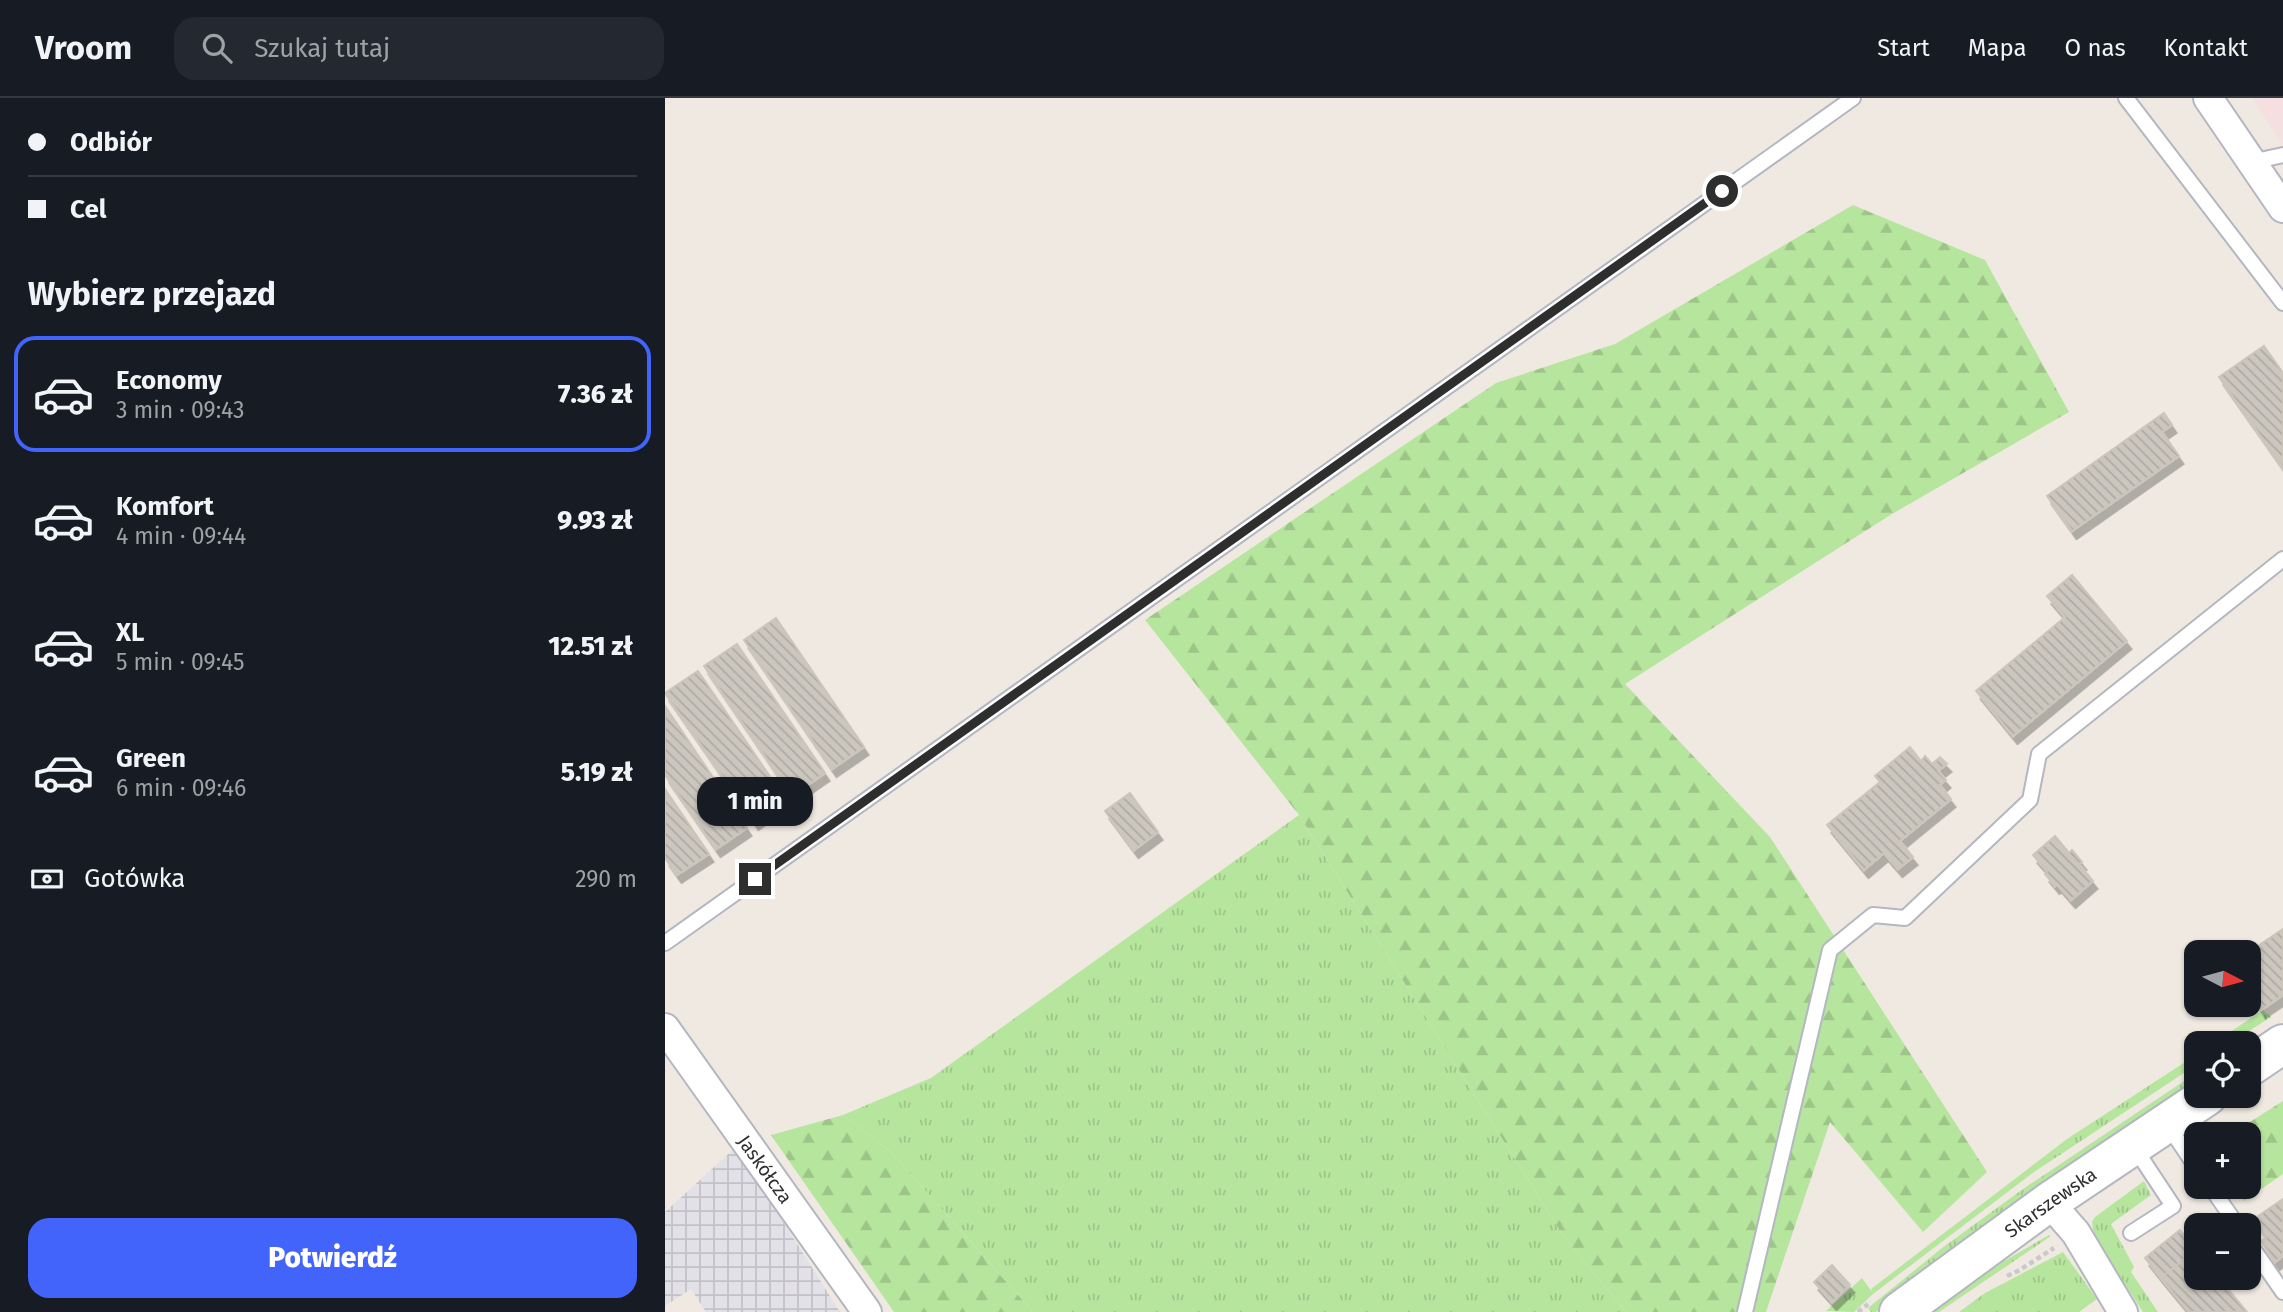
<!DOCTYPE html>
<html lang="pl">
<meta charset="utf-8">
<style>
body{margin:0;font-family:"Fira Sans",sans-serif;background:#242831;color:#f1f3f6;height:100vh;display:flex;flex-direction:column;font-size:26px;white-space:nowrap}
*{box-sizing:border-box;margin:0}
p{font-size:23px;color:#9ea1a6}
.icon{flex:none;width:38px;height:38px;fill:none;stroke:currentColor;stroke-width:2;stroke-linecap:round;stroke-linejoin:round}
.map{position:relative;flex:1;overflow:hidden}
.sheet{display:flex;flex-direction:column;background:#171b24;width:665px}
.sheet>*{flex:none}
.top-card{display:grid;align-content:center;height:154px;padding:0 28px;background:#171b24}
.needle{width:46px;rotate:96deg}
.buttons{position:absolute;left:1519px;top:842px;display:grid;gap:14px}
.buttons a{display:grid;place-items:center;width:77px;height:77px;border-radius:14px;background:#171b24;box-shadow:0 2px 5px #0004;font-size:35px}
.end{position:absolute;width:32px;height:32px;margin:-16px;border:9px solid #2e2e2e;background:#fff;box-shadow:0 0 0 4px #fff}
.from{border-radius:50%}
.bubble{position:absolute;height:49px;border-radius:21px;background:#171b24;box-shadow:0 2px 5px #0004;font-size:23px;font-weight:800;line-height:49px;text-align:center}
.top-card b{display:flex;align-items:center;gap:24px;height:66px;font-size:26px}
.top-card b+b{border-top:2px solid #363941}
.top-card i{width:18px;height:18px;background:#f1f3f6}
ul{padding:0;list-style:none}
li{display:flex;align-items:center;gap:21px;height:116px;margin:0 14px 10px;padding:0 14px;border:4px solid transparent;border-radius:21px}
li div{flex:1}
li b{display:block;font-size:26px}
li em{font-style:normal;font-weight:800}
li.on{border-color:#4264fb}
li>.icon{width:63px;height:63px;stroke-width:1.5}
h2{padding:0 28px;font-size:32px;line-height:84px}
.pay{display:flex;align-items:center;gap:18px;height:77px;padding:0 28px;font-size:26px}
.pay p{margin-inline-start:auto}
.cta{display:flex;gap:14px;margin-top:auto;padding:14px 28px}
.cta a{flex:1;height:80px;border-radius:21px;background:#4264fb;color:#fff;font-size:28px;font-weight:800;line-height:80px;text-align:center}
header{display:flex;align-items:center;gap:42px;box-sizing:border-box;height:98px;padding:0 35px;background:#171b24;border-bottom:2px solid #363941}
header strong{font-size:33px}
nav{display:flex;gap:38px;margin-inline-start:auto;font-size:24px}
.search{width:490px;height:63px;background:#242831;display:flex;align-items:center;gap:18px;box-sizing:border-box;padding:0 24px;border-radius:21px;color:#9ea1a6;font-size:26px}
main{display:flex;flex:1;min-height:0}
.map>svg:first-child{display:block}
.industrial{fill:url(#industrial-grid)}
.medical{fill:#f5dfe0}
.grass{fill:url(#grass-tufts)}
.forest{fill:url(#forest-firs)}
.building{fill:url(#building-back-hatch);stroke:#cbc5ba;stroke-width:2;filter:url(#shadow)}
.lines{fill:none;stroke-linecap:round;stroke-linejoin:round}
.service-casing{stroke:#b4b7c1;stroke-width:18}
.minor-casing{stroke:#b4b7c1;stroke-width:32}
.secondary-casing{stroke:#b4b7c1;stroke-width:42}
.path{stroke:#c9c9c9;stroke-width:4.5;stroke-dasharray:5 3.5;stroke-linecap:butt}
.service{stroke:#fff;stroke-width:14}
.minor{stroke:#fff;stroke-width:28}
.secondary{stroke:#fff;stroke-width:38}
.route{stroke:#2e2e2e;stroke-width:9}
.labels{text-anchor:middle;stroke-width:5;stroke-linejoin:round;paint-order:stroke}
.street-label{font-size:19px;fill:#2e2e2e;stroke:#fff}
</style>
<header>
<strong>Vroom</strong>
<div class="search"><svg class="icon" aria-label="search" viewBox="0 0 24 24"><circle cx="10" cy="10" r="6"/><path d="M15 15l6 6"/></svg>Szukaj tutaj</div>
<nav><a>Start</a><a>Mapa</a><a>O nas</a><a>Kontakt</a></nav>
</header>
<main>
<section class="sheet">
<div class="top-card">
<b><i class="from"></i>Odbiór</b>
<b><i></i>Cel</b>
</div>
<h2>Wybierz przejazd</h2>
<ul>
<li class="on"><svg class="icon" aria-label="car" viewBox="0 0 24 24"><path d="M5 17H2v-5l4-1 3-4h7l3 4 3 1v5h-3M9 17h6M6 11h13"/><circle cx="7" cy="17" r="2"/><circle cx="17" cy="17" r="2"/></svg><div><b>Economy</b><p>3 min · 09:43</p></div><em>7.36 zł</em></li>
<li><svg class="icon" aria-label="car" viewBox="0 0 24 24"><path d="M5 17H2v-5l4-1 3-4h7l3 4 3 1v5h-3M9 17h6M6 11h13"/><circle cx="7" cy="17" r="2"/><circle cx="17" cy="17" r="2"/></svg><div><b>Komfort</b><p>4 min · 09:44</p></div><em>9.93 zł</em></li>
<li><svg class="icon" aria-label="car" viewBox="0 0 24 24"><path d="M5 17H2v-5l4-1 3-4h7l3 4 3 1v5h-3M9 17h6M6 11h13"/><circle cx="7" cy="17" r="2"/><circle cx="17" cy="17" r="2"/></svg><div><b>XL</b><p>5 min · 09:45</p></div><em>12.51 zł</em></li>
<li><svg class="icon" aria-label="car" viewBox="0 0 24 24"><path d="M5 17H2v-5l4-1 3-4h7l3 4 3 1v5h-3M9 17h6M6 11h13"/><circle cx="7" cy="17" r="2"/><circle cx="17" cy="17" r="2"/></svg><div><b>Green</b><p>6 min · 09:46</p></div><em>5.19 zł</em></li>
</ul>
<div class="pay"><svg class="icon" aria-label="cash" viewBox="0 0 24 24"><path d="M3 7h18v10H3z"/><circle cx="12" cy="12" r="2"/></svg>Gotówka<p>290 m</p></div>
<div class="cta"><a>Potwierdź</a></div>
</section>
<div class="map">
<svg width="1618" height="1214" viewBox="0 0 1618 1214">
<defs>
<pattern id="industrial-grid" width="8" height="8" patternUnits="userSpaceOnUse" patternTransform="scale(1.75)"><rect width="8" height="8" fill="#e3e1e8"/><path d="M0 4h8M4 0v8" fill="none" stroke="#c3c1c7"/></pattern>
<pattern id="grass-tufts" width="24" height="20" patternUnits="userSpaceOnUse" patternTransform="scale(1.75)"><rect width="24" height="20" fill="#b6e59e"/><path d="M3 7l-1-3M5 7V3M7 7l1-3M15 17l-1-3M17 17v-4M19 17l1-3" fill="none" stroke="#9dc588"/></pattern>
<pattern id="forest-firs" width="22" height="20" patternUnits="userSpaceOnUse" patternTransform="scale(1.75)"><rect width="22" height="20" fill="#b6e59e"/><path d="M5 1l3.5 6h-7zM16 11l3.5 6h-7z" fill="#9dc588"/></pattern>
<pattern id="building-back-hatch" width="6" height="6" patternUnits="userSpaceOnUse" patternTransform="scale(1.75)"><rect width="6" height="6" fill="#cbc7bf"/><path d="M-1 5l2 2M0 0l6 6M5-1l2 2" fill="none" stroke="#afaba4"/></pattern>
<filter id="shadow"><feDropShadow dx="4.5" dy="8" stdDeviation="0" flood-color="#0004"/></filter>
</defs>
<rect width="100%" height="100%" fill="#efe9e1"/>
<!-- industrial -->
<path class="industrial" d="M71 1049 175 1214H41L26 1191 0 1208V1114Z"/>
<!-- medical -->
<path class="medical" d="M1587 0H1618V47Z"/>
<!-- grass -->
<path class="grass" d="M634 717 897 1136 961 1214H368L226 1054 178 1017 266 980Z
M1598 912 1606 919 1565 945H1549Z
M1531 957V967L1369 1074 1208 1196 1189 1214 1161 1213 1197 1180 1207 1194 1206 1191 1402 1041Z
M1531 975V987L1283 1157 1211 1214H1206L1203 1210 1277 1150 1358 1091Z
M1479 1083 1486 1097 1446 1126 1469 1169 1466 1174 1493 1214H1478L1429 1138 1427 1124 1430 1119Z
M1384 1137 1386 1138 1274 1214H1260L1313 1175 1334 1166Z
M1398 1154 1432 1201 1414 1214H1294L1320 1195Z"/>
<!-- forest -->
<path class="forest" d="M1188 107 1320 162 1404 314 1227 416 960 586 1105 739 1322 1074 1258 1134 1165 1024 1101 1214H961L897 1136 634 717 480 522 831 285 950 246Z
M1618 1003V1076L1579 1103 1569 1089 1584 1088V1036H1566Z
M178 1017 226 1054 368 1214H229L106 1037Z"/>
<!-- building -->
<path class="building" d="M1599 248 1618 275V370L1554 279Z
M1499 315 1507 327 1497 334 1514 358 1407 433 1382 398Z
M1407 477 1462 543 1348 638 1311 593 1400 519 1382 498Z
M111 520 199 649 167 671 79 542Z
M72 546 160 675 127 698 39 568Z
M33 573 121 702 89 724 0 595Z
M0 608 82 730 51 751 0 677Z
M1245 649 1256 663 1260 658 1267 666 1275 659 1282 666 1273 673 1281 682 1275 687 1286 701 1235 743 1248 759 1233 771 1219 755 1199 772 1162 727 1215 684 1210 678Z
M0 691 44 756 12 777 0 760Z
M465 695 493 734 469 752 440 713Z
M1390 738 1404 755 1407 752 1417 764 1414 766 1428 783 1406 802 1392 786 1390 788 1380 776 1382 773 1368 757Z
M1618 831V897L1596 912 1584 894V854Z
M1618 1101V1158L1610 1164 1596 1143 1601 1140 1589 1121Z
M1515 1132 1531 1152V1180H1554L1582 1214H1524L1496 1180 1480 1160Z
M1531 1151V1180H1554L1582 1214H1524L1496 1180Z
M1167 1167 1185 1187 1167 1204 1149 1184Z"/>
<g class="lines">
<!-- service casing -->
<g class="service-casing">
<path id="service" d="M1461 0 1618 205
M1586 64 1618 57
M0 845 1188 0
M1502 1026 1531 1069
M1545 1088 1572 1127
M1466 1135 1508 1108 1469 1049
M1584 1145 1618 1194
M1080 1214 1165 852 1208 817 1240 820 1365 702 1374 656 1618 461"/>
</g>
<!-- minor casing -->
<g class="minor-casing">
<g id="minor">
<path d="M1543 0 1618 110"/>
<path id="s1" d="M0 930 202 1214"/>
<path d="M1384 1104 1411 1135 1458 1214"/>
</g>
</g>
<!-- secondary casing -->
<g class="secondary-casing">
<g id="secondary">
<path d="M1584 969 1618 946"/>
<path id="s2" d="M1234 1214 1384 1104 1542 998"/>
</g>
</g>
<!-- path -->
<path class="path" d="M1342 1178 1353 1173 1389 1150
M1193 1214 1203 1206"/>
<!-- service -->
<use href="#service" class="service"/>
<!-- minor -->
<use href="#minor" class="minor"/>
<!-- secondary -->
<use href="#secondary" class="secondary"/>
</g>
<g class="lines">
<!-- route -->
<path class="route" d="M90 781 1057 93"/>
</g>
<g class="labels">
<!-- street labels -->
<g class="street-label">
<text dy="7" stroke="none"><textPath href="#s1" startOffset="173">Jaskółcza</textPath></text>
<text dy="7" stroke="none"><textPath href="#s2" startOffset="187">Skarszewska</textPath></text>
</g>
</g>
</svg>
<div class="buttons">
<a><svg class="needle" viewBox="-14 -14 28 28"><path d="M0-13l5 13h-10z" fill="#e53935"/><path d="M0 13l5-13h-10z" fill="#9ea1a6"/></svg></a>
<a><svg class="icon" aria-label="locate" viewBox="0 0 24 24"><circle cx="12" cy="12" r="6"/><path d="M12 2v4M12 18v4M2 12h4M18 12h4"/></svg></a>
<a>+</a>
<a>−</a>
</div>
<i class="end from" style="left:1057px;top:93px"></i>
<i class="end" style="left:90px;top:781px"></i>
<div class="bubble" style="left:32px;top:679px;width:116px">1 min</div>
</div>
</main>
